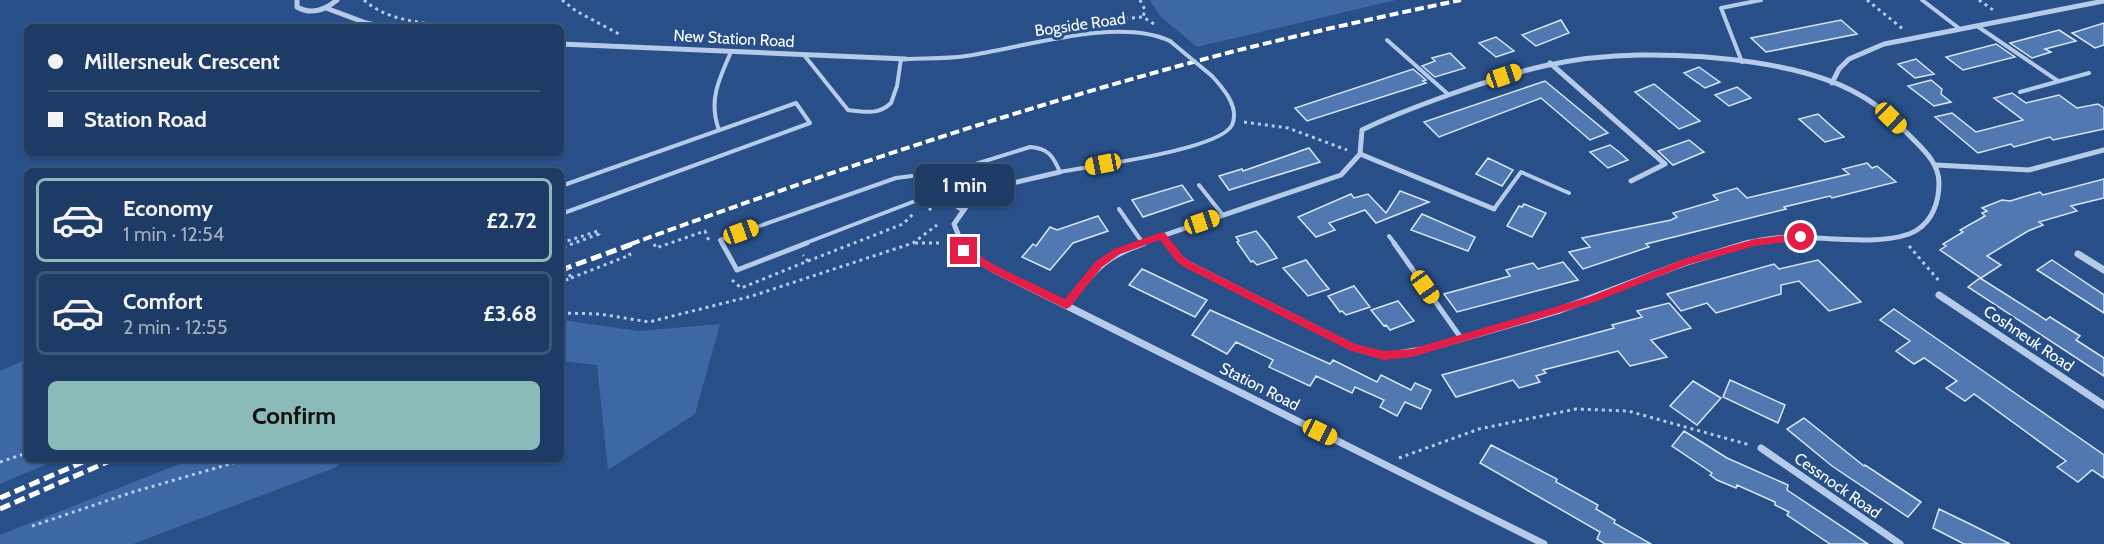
<!DOCTYPE html>
<meta charset="utf-8">
<style>
body{margin:0;font-family:Cabin,sans-serif;background:#2b466f;color:#f1f3f6;height:100vh;display:flex;flex-direction:column;font-size:22px;white-space:nowrap}
*{box-sizing:border-box;margin:0}
p{font-size:20px;color:#a1adbf}
.icon{flex:none;width:33px;height:33px;fill:none;stroke:currentColor;stroke-width:2;stroke-linecap:round;stroke-linejoin:round}
.map{position:relative;flex:1;overflow:hidden}
.panel{position:absolute;left:24px;top:168px;width:540px;height:294px;display:flex;flex-direction:column;background:#1e3b66;border-radius:9px;box-shadow:0 2px 4px #0004,0 0 0 2px #3c557a}
.panel>*{flex:none}
.hud{position:absolute;left:24px;top:24px;width:540px;height:132px;border-radius:9px;box-shadow:0 2px 4px #0004,0 0 0 2px #3c557a;display:grid;align-content:center;height:132px;padding:0 24px;background:#1e3b66}
.end{position:absolute;width:27px;height:27px;margin:-14px;border:8px solid #e11d48;background:#fff;box-shadow:0 0 0 3px #fff}
.from{border-radius:50%}
.bubble{position:absolute;height:42px;border-radius:9px;background:#1e3b66;box-shadow:0 2px 4px #0004,0 0 0 2px #3c557a;font-size:20px;font-weight:800;line-height:42px;text-align:center}
.car{position:absolute;width:18px;height:36px;margin:-18px -9px;border-radius:8px;box-shadow:0 0 4px 2px #0007;background:linear-gradient(#f5c518 24%,#345 0 40%,#f5c518 0 76%,#345 0 86%,#f5c518 0)}
.hud b{display:flex;align-items:center;gap:21px;height:57px;font-size:22px}
.hud b+b{border-top:2px solid #3c557a}
.hud i{width:15px;height:15px;background:#f1f3f6}
ul{padding:10px 0 0;list-style:none}
li{display:flex;align-items:center;gap:18px;height:84px;margin:0 12px 9px;padding:0 12px;border:3px solid #3c557a;border-radius:9px}
li div{flex:1}
li b{display:block;font-size:22px}
li em{font-style:normal;font-weight:800}
li.current{border-color:#8bbbb9}
li>.icon{width:54px;height:54px;stroke-width:1.5}
.action{display:flex;gap:12px;margin-top:auto;padding:12px 24px}
.action a{flex:1;height:69px;border-radius:9px;background:#8bbbb9;color:#111;font-size:24px;font-weight:800;line-height:69px;text-align:center}
.map>svg:first-child{display:block}
.green{fill:#3d68a5}
.building{fill:#5178b0;stroke:#d9e5f7;stroke-width:1.5}
.lines{fill:none;stroke-linecap:round;stroke-linejoin:round}
.path{stroke:#b5cbe9;stroke-width:3;stroke-dasharray:3 4;stroke-linecap:butt}
.service-far1{stroke:#b5cbe9;stroke-width:4}
.service{stroke:#b5cbe9;stroke-width:5}
.minor-far1{stroke:#b5cbe9;stroke-width:5}
.minor{stroke:#b5cbe9;stroke-width:7}
.rail-far1{stroke:#fff;stroke-width:4;stroke-dasharray:9 4;stroke-linecap:butt}
.rail{stroke:#fff;stroke-width:5;stroke-dasharray:11 5;stroke-linecap:butt}
.path-bridge{stroke:#b5cbe9;stroke-width:3;stroke-dasharray:3 4;stroke-linecap:butt}
.service-bridge{stroke:#b5cbe9;stroke-width:4}
.route{fill:#e11d48}
.labels{text-anchor:middle;stroke-width:6;stroke-linejoin:round;paint-order:stroke}
.street-label{font-size:16px;fill:#fff;stroke:#284f88}
</style>
<div class="map">
<svg width="2104" height="544" viewBox="0 0 2104 544">
<rect width="100%" height="100%" fill="#284f88"/>
<!-- green -->
<path class="green" d="M1150 0H1396L1197 47 1160 16Z
M561 320 638 331 720 324 695 414 608 470 597 365 561 361Z
M27 359V459H59L0 484V371Z
M192 459H346L334 468 133 544H0V535Z"/>
<!-- building -->
<path class="building" d="M1561 20 1569 33 1536 46 1522 35Z
M1841 20 1857 34 1766 52 1751 38Z
M2104 23V45L2095 48 2072 33Z
M2059 30 2076 41 2045 49 2051 52 2032 58 2010 43Z
M1496 37 1514 51 1496 57 1479 43Z
M1996 44 2015 57 1963 70 1946 57Z
M1450 53 1465 68 1435 77 1422 66 1435 61 1432 58Z
M1916 59 1934 74 1915 78 1898 64Z
M1699 67 1710 75 1720 82 1705 88 1684 73Z
M1413 69 1426 80 1423 81 1426 83 1307 121 1295 108Z
M1931 80 1942 89 1941 94 1951 102 1934 106 1908 86Z
M1545 81 1608 133 1590 140 1541 98 1439 137 1424 122Z
M1654 84 1680 105 1700 121 1679 129 1635 92Z
M1737 87 1751 98 1729 106 1715 95Z
M2012 93 2026 103 2059 95 2077 108 2098 104 2104 108V129L2053 140 2050 137 2014 147 2011 144 1978 153 1935 117 1952 113 1976 132 2023 120 1994 98Z
M1818 114 1830 125 1844 137 1825 142 1799 119Z
M1689 140 1704 152 1673 165 1658 151Z
M1610 145 1618 151 1628 160 1608 168 1590 152Z
M1309 148 1320 162 1229 190 1219 176 1242 169 1243 171Z
M1488 158 1513 170 1502 186 1476 174Z
M1867 163 1872 168 1877 166 1896 182 1832 198 1830 196 1784 207 1786 209 1646 244 1649 247 1583 269 1569 252 1590 247 1582 238 1671 220 1677 217 1673 213 1718 200 1713 195 1737 188 1747 198 1849 174 1843 169Z
M2104 179V198L2071 206 2077 211 2039 222 2043 225 2028 231 1987 256 2001 265 1981 278 1940 250 1946 246 1943 244 1963 232 1960 230 1985 216 1982 213 1987 211 1982 208 2002 200 2010 201 2040 192 2043 195Z
M1182 185 1193 200 1143 217 1132 200Z
M1400 191 1429 202 1376 223 1365 210 1329 223 1335 230 1316 237 1298 217 1351 194 1354 198 1368 194 1386 213Z
M1524 204 1546 213 1532 237 1507 226 1519 206 1522 207Z
M1422 214 1475 237 1468 251 1411 230Z
M1098 216 1108 231 1073 243 1050 270 1022 257 1033 244 1036 246 1050 227 1057 230Z
M1256 231 1267 244 1277 258 1257 265 1253 261 1251 262 1237 242 1239 241 1236 237Z
M1306 260 1320 278 1329 289 1308 296 1283 268Z
M1818 260 1861 302 1829 311 1799 281 1781 285V294L1716 313 1707 303 1681 311 1667 294 1774 264 1779 269Z
M2052 260 2104 295V313L2037 270Z
M1563 262 1578 280 1457 312 1444 294 1510 276 1506 270 1533 263 1538 269Z
M1142 269 1155 275 1207 300 1195 317 1129 285Z
M1980 278 2037 314 2046 320 2050 317 2080 336 2076 340 2104 358V376L1968 287Z
M1354 286 1370 307 1346 315 1342 311 1340 312 1328 296Z
M1398 301 1414 321 1390 330 1386 325 1384 326 1371 310Z
M1669 303 1691 328 1651 340 1667 357 1630 366 1618 351 1543 370 1546 373 1536 376 1540 382 1519 388 1513 380 1456 397 1442 375 1614 328 1612 325 1642 317 1637 311Z
M1894 309 2104 455V478L2092 470 2078 482 2057 467 2066 461 1974 394 1965 401 1946 388 1957 381 1924 358 1914 364 1896 351 1910 341 1880 320Z
M1210 310 1330 364 1333 360 1377 382 1381 375 1411 390 1415 383 1431 390 1421 409 1405 402 1397 416 1380 407 1384 400 1355 387 1352 393 1316 376 1310 386 1269 367 1273 360 1236 342 1227 354 1192 335Z
M1730 380 1785 405 1778 423 1723 397Z
M1693 381 1721 398 1697 425 1670 406Z
M1804 418 1864 466 1865 465 1921 502 1908 517 1832 466 1787 429Z
M1684 431 1727 458 1788 485 1787 490 1868 544H1830L1787 515 1789 512 1775 505V502L1737 485 1736 488 1717 480 1710 475 1712 473 1672 446Z
M1491 445 1557 479 1556 482 1598 505 1596 509 1615 520 1614 523 1651 544H1605L1597 539 1600 532 1480 463Z
M1939 509 1970 524 2010 544H1964L1933 528Z"/>
<g class="lines">
<!-- path -->
<path class="path" d="M364 0C389 22 422 22 453 27
M562 0 576 11 619 34
M1140 0 1145 10 1143 17
M1867 0 1903 29
M1979 0 1993 10
M1118 19 1143 17 1154 24
M1244 122 1288 128 1347 150
M929 208 934 213
M561 243 598 231 599 234 561 248
M915 243H940
M654 244 656 248 705 231 709 241
M1909 246 1940 282
M808 261 903 224 914 213
M571 278 630 255 629 253
M732 280 741 288 808 261 803 255
M561 313 600 314 649 322 752 296 913 243 937 225
M1399 458 1479 429 1576 409 1628 411 1750 445
M0 462 27 453
M32 526 133 492 247 459"/>
<!-- service-far1 -->
<path class="service-far1" d="M1922 0 1960 29
M1977 26 2058 81
M1387 40 1449 95
M804 55 848 110C864 112 879 115 891 103L897 86 901 59
M906 59C926 58 946 59 966 56 1022 48 1118 16 1170 41
M1742 62 1721 8 1761 0
M2020 92 2089 73
M719 130C708 101 719 79 731 52
M1199 185 1222 214
M561 186 796 103 810 123 561 214
M1119 209 1142 242
M1494 209 1521 172 1569 193
M962 210 936 193 943 180 953 171 1030 147C1048 148 1053 156 1060 172 1091 166 1220 150 1232 125 1240 107 1223 88 1212 76
M1389 236 1395 244
M723 244 720 240 896 178 953 171
M803 244 936 193"/>
<!-- service -->
<path class="service" d="M722 243 737 270 807 243
M1394 243 1461 338"/>
<!-- minor-far1 -->
<path class="minor-far1" d="M297 0V7C311 15 325 10 337 0
M326 8 366 23 385 27
M561 44 906 59
M1550 63 1665 164 1631 181
M1832 83 1839 69 1849 59 1884 44 2104 1
M1360 154 1494 209
M1936 165 2029 170 2104 150
M1162 236 1169 244
M1162 236 1341 175 1360 154 1362 130C1392 115 1423 104 1454 93 1519 70 1570 56 1639 55 1704 54 1804 62 1860 95 1880 106 1896 122 1912 138 1925 151 1939 164 1939 183 1939 201 1933 220 1917 230 1890 247 1825 237 1792 237 1775 237 1759 240 1743 244
M962 244 954 224 971 200 991 188 1060 172
M1139 244 1162 236"/>
<!-- minor -->
<path class="minor" d="M962 243 973 256 993 269 1544 544
M1167 243 1180 259 1189 265 1352 347 1384 356 1422 350 1557 311 1684 263 1749 243
M2078 254 2104 270
M1939 295 2104 405
M1066 305C1094 271 1100 258 1143 243
M1761 448 1900 544"/>
<!-- rail-far1 -->
<path class="rail-far1" d="M631 244C828 172 1028 105 1231 52 1307 33 1384 16 1461 0"/>
<!-- rail -->
<path class="rail" d="M561 270 635 243
M0 498 90 459
M0 509 114 459"/>
<!-- path-bridge -->
<path class="path-bridge" d="M561 255 571 278 566 280"/>
<!-- service-bridge -->
<path class="service-bridge" d="M1170 41 1212 76"/>
</g>
<!-- route -->
<path class="route" d="M1162 232 1165 233 1184 257 1193 263 1355 344 1384 351 1412 349 1589 297 1684 259 1755 239 1801 233 1806 237 1801 240 1755 246 1687 265 1595 302 1412 357 1384 360 1349 350 1186 268 1177 262 1160 240 1120 254 1102 267 1070 307 1066 309 989 271 960 251 961 248H968L996 266 1065 299 1095 262 1114 249Z"/>
<g class="labels">
<!-- street labels -->
<g class="street-label">
<text transform="translate(1080 24) rotate(-8)" y="6">Bogside Road</text>
<text transform="translate(734 38) rotate(3)" y="6">New Station Road</text>
<text transform="translate(2029 338) rotate(34)" y="6">Coshneuk Road</text>
<text transform="translate(1260 386) rotate(27)" y="6">Station Road</text>
<text transform="translate(1838 485) rotate(35)" y="6">Cessnock Road</text>
</g>
</g>
</svg>
<i class="end from" style="left:1801px;top:237px"></i>
<i class="end" style="left:964px;top:251px"></i>
<div class="bubble" style="left:915px;top:164px;width:99px">1 min</div>
<i class="car" style="left:1504px;top:76px;rotate:71deg"></i>
<i class="car" style="left:1891px;top:118px;rotate:134deg"></i>
<i class="car" style="left:1103px;top:164px;rotate:259deg"></i>
<i class="car" style="left:1202px;top:222px;rotate:71deg"></i>
<i class="car" style="left:741px;top:232px;rotate:70deg"></i>
<i class="car" style="left:1425px;top:287px;rotate:145deg"></i>
<i class="car" style="left:1320px;top:432px;rotate:116deg"></i>
<div class="hud">
<b><i class="from"></i>Millersneuk Crescent</b>
<b><i></i>Station Road</b>
</div>
<section class="panel">
<ul>
<li class="current"><svg class="icon" aria-label="car" viewBox="0 0 24 24"><path d="M5 17H2v-5l4-1 3-4h7l3 4 3 1v5h-3M9 17h6M6 11h13"/><circle cx="7" cy="17" r="2"/><circle cx="17" cy="17" r="2"/></svg><div><b>Economy</b><p>1 min · 12:54</p></div><em>£2.72</em></li>
<li><svg class="icon" aria-label="car" viewBox="0 0 24 24"><path d="M5 17H2v-5l4-1 3-4h7l3 4 3 1v5h-3M9 17h6M6 11h13"/><circle cx="7" cy="17" r="2"/><circle cx="17" cy="17" r="2"/></svg><div><b>Comfort</b><p>2 min · 12:55</p></div><em>£3.68</em></li>
</ul>
<div class="action"><a>Confirm</a></div>
</section>
</div>
